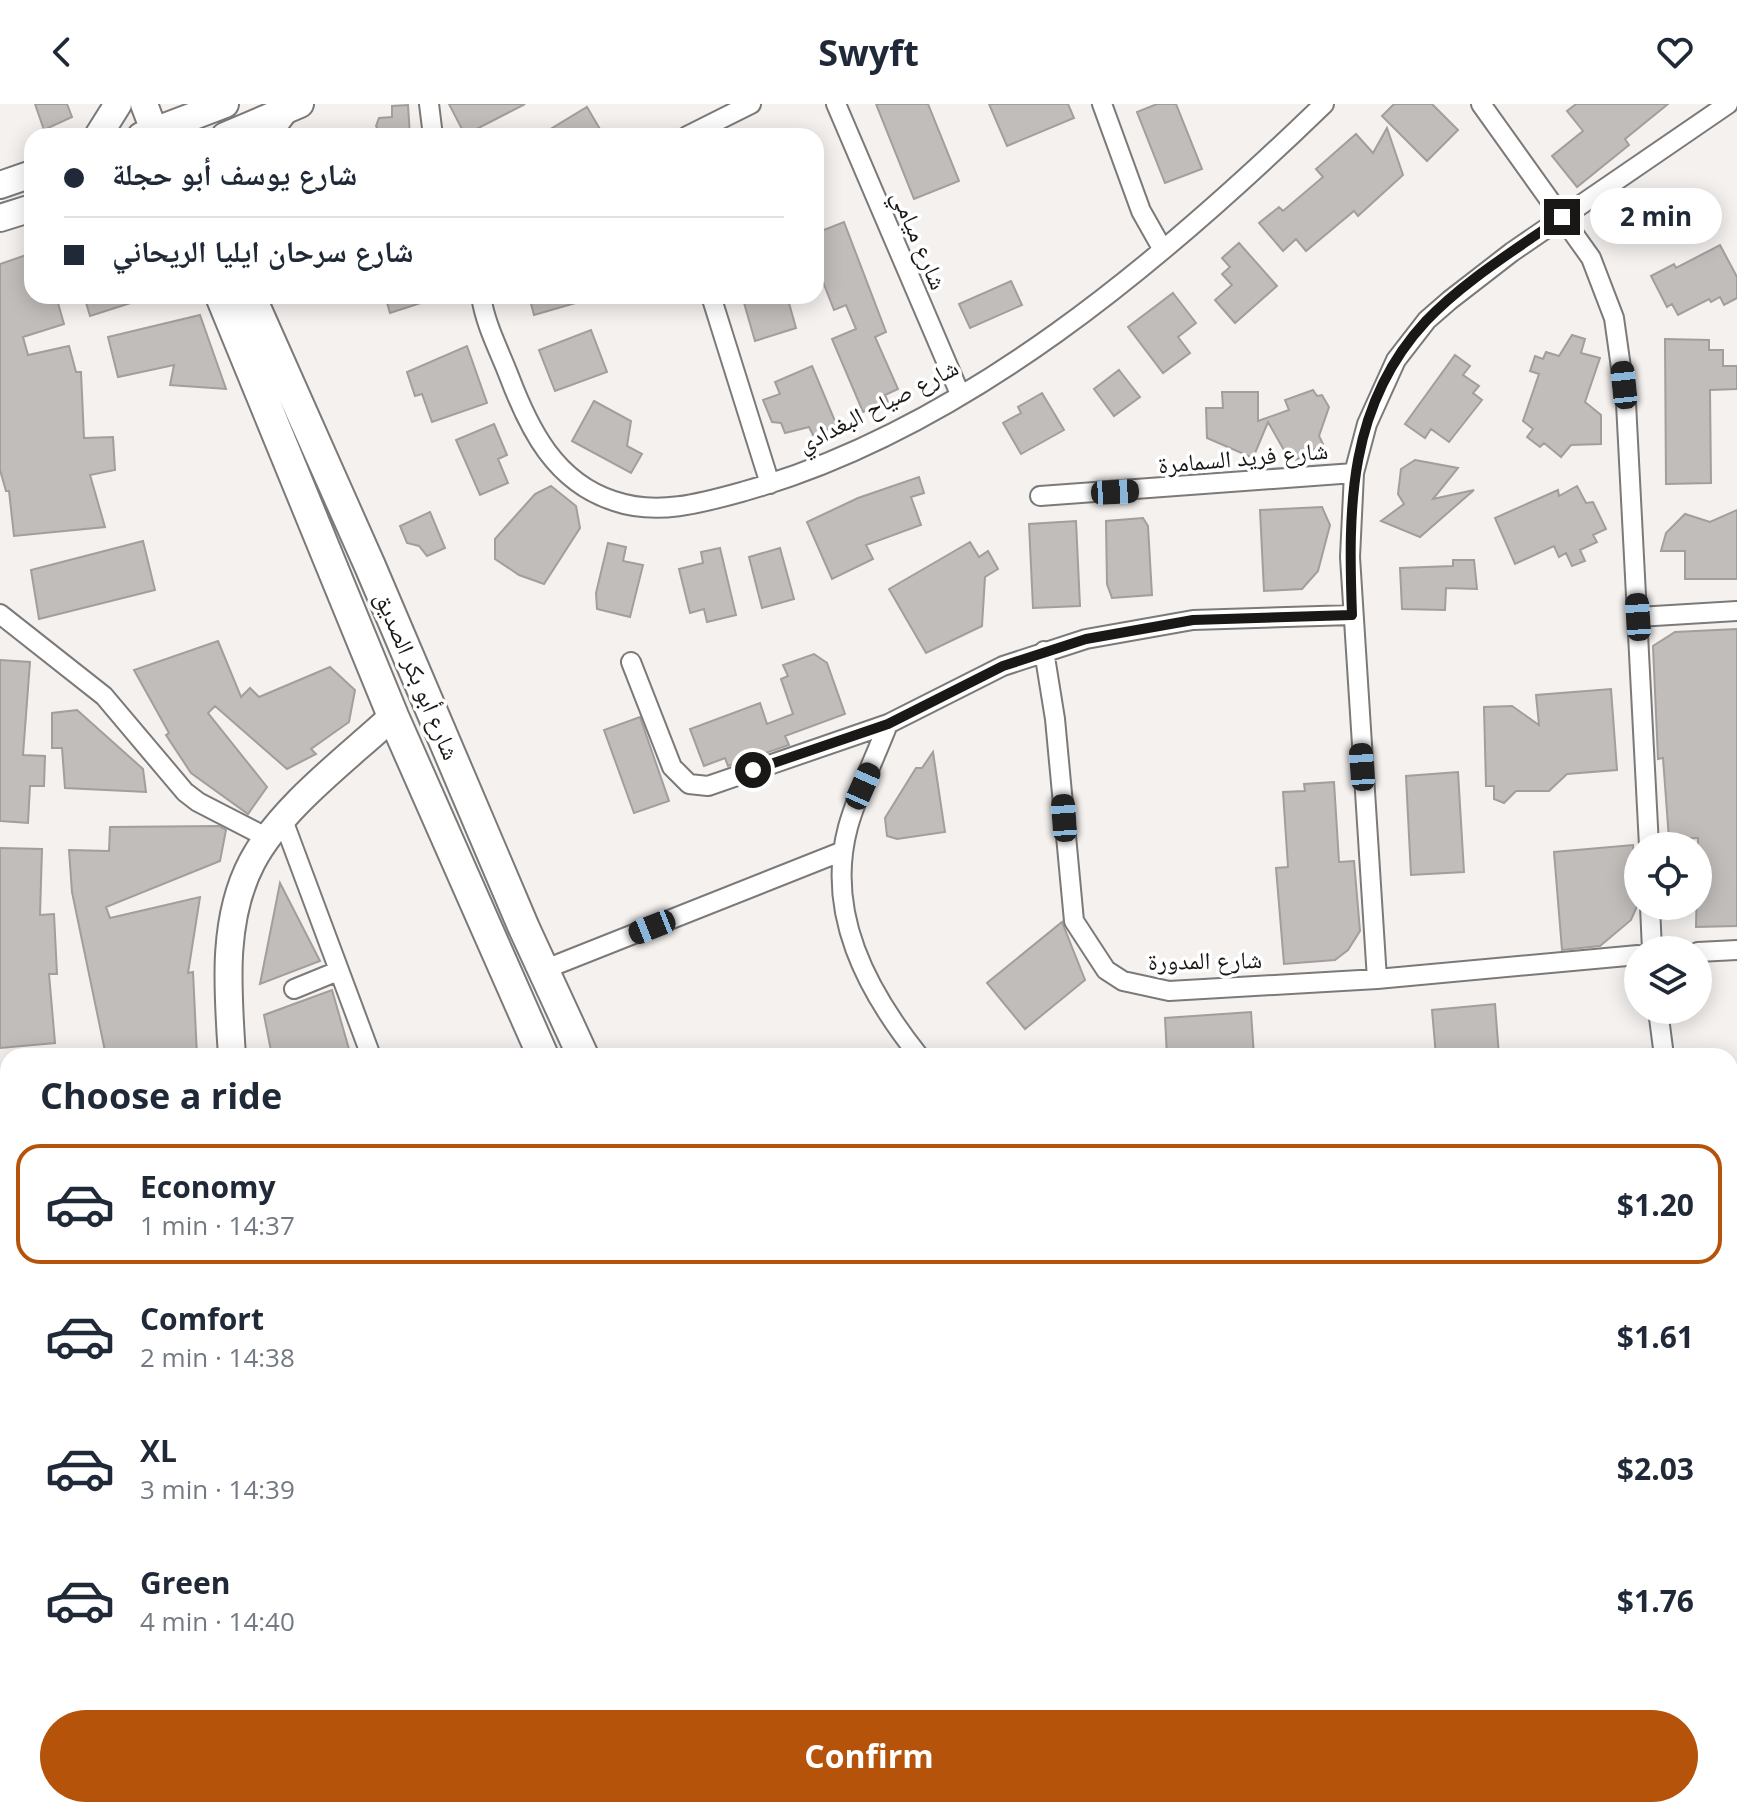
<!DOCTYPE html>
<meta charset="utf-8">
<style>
body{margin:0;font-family:"Open Sans","Noto Naskh Arabic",sans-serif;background:#f2f2f3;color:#1f2937;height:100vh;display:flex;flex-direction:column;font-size:30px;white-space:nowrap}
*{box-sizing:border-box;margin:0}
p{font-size:26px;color:#747a83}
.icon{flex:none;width:44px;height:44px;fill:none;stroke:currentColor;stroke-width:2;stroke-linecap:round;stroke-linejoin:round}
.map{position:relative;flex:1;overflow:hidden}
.details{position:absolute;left:0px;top:944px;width:1738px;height:770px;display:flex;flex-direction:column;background:#fff;border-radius:24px 24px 0 0;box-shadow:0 4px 20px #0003}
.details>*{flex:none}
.hud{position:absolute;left:24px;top:24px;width:800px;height:176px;border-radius:24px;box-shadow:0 4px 20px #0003;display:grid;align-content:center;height:176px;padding:0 40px;background:#fff}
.tools{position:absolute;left:1624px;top:728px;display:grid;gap:16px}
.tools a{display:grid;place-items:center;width:88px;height:88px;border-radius:50%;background:#fff;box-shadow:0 4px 20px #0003;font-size:40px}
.end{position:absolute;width:36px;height:36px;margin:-18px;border:10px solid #191817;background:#fff;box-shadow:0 0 0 4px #fff}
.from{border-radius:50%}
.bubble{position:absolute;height:56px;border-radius:28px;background:#fff;box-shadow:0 4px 20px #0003;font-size:26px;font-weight:700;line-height:56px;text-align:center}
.car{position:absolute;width:24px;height:48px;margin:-24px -12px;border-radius:10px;box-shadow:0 0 6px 2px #0007;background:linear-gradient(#222 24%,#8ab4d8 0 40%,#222 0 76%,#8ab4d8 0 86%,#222 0)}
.hud b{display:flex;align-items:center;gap:28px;height:76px;font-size:30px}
.hud b+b{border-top:2px solid #e0e1e3}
.hud i{width:20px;height:20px;background:#1f2937}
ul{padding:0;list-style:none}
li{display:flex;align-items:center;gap:24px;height:120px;margin:0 16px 12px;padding:0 24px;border:4px solid transparent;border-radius:24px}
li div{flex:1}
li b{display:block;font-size:30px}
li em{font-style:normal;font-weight:700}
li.on{border-color:#b45309}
li>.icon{width:72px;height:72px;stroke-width:1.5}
h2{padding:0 40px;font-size:36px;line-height:96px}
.primary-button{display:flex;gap:16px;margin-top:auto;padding:16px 40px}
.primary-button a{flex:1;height:92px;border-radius:48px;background:#b45309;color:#fff;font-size:32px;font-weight:700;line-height:92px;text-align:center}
header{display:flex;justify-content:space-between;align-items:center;height:104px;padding:0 40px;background:#fff;font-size:36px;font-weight:700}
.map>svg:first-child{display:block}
.building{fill:#c0bdbb;stroke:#a19e9d;stroke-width:2}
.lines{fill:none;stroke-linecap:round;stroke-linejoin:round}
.street-casing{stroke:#7c7a78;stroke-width:22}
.secondary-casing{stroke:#7c7a78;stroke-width:30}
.primary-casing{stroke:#7c7a78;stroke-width:34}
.street{stroke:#fff;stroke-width:18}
.secondary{stroke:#fff;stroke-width:26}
.primary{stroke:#fff;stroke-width:30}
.route{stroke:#191817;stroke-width:10}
.labels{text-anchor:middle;stroke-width:7;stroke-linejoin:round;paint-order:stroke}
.street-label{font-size:24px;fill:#191817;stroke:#fff}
</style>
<header><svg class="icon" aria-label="back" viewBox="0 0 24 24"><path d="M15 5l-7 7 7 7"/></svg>Swyft<svg class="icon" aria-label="heart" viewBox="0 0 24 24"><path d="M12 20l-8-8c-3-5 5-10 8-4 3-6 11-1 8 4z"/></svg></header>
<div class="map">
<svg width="1737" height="1713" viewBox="0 0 1737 1713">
<rect width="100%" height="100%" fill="#f4f1ef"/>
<!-- building -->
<path class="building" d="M35 0H67L72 13 44 26Z
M449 0H525L465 31Z
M876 0H928L959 77 914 95Z
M989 0H1068L1074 14 1007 42Z
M1157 0H1176L1202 65 1165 79 1137 8Z
M1394 0H1432L1458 26 1427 57 1382 12Z
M1576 0H1668L1625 35 1629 41 1577 83 1552 52 1583 27 1567 7Z
M408 1 410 32H383L376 22 379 14 392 13V2Z
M587 3 604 32H539Z
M1387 24 1403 71 1358 112 1354 107 1306 147 1296 135 1283 147 1259 119 1279 103 1283 107 1323 73 1316 65 1356 30 1373 49Z
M844 118 886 228 875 233 898 285 885 291 888 298 863 308 832 235 856 225 846 201 834 206 816 160V136L823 133 821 127Z
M1239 139 1277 182 1235 219 1215 196 1232 181 1222 170 1230 163 1222 154Z
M1720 141 1737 173V194L1724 201 1720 193 1711 198 1709 195 1678 211 1672 200 1667 203 1651 172 1674 160 1676 164Z
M32 149V192H56L64 220 23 233 28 251 69 242 76 268H81L84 334 113 333 115 366 90 371 105 423 14 432 9 387H6L0 366V160Z
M1011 177 1022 201 970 224 959 200Z
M1173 189 1196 219 1178 233 1190 249 1163 269 1128 223Z
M84 192H142L143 195 90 212Z
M385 192H433V195L390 209Z
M529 192H586V196L534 211Z
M742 192H787L796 224 755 237Z
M200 211 226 285 170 281 174 261 118 273 108 233Z
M591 226 607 268 555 287 539 246Z
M1572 231 1585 235 1581 249 1600 254 1585 298 1601 311V340L1571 341 1561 353 1544 339 1540 343 1527 333 1533 325 1523 317 1539 270 1530 267 1535 252 1543 255 1546 248 1559 252Z
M1665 235 1709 236V246H1723V262H1737V285L1710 286 1711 379 1666 380Z
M467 242 487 299 432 318 422 290 415 292 407 268Z
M1455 251 1470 262 1463 271 1479 282 1473 289 1482 296 1449 338 1431 325 1425 334 1405 320Z
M812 262 837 322 813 331 809 323 785 329 781 319 772 318 763 296 780 290 775 278Z
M1119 266 1140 293 1114 312 1094 285Z
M1313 286 1317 292 1322 291 1329 303 1319 332 1323 340 1296 356 1294 353 1289 355 1268 318 1253 354 1207 334 1206 304H1223L1222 288H1258V317L1289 306 1285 296Z
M1042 289 1064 326 1021 350 1003 319 1021 309 1018 303Z
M594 297 631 317 627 342 642 350 631 369 572 337Z
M494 320 507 351 498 355 508 379 480 391 456 336Z
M1415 356 1458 364 1433 395 1474 386 1420 433 1381 417 1404 400 1398 390 1401 365Z
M919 373 924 389 911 393 921 421 866 441 873 455 832 475 807 418 858 394Z
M551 382 576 402 580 424 544 480 519 471 495 455V435L535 390Z
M1577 382 1586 399 1593 398 1606 425 1593 431 1597 438 1580 446 1585 457 1572 462 1566 449 1559 453 1554 442 1515 460 1495 414 1558 386 1559 392Z
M1322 403 1330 421 1318 467 1302 485 1264 487 1260 406Z
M1737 406V475H1685V447H1661L1666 429 1685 410 1710 418Z
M430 408 445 444 427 452 419 442 407 439 400 422Z
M1143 414 1148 422 1152 491 1112 494 1107 480 1106 417Z
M1076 417 1080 502 1033 504 1029 420Z
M143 437 155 486 39 515 31 466Z
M970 438 979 453 988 447 998 465 985 473 982 522 926 549 889 485Z
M608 439 626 443 623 457 643 461 630 513 597 505 596 489Z
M720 444 736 511 707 518 704 505 690 509 679 465 703 459 701 448Z
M780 444 794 495 762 504 749 453Z
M1453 456H1474L1477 485 1446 484 1445 506 1402 505 1400 464 1453 462Z
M1737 525V822L1696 823 1698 734 1669 735 1663 654 1658 655 1653 542 1675 528Z
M218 537 241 593 250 584 259 593 330 563 355 586 349 618 311 645 316 650 287 665 215 602 208 609 267 683 248 710 191 669 166 631 169 629 134 566Z
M814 550 827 559 845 610 785 632 789 641 728 662 725 654 704 662 690 625 760 599 767 620 793 610 781 575 788 572 783 561Z
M0 556 30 558 23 651 45 652 44 682H30L28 719 0 717Z
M1611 585 1617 666 1567 670 1549 687H1516L1504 699 1494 695V682H1486L1484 603 1512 602 1539 621 1536 591Z
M77 606 143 665 146 688 65 684 62 644H52V609Z
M640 613 669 697 634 709 604 626Z
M933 648 945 728 897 735 887 732 885 714 916 664H922Z
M1458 668 1464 768 1411 771 1406 672Z
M1334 678 1339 758 1354 757 1360 827 1348 846 1335 856 1284 860 1276 764 1288 763 1283 688 1305 687 1304 680Z
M219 722 226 726 220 757 106 803 110 814 200 793 188 869 193 868 197 952H106L72 788 69 746 109 747 110 723Z
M1633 741 1638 800 1631 816 1600 842 1562 846 1554 748Z
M0 744 42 745 40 811 54 810 57 870H49L55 939 0 944Z
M280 779 320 857 260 880Z
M1062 818 1085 876 1025 925 987 879Z
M332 886 351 952H272L264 911Z
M1495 900 1499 952H1436L1432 906Z
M1251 908 1254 952H1167L1165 914Z"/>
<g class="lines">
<!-- street casing -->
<g class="street-casing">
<path id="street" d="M429 0 433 32
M836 0 960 290
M1102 0 1141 107 1163 146
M1481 0 1591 154 1614 214 1626 299 1649 742
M687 32 751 0
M481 192C485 220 499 246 509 272 529 325 555 378 614 397 657 412 702 399 745 387 965 325 1163 156 1324 0
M711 192 770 380
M1040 392 1354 369
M0 510 104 592 185 688 198 698 268 734
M1638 513 1737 507
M1044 547 1055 615 1074 817 1106 866 1123 877 1169 887 1377 875 1638 851
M631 558 672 663 689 680 708 682 888 620 1003 562 1086 535 1193 516 1352 511
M888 620C875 654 858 687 848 723 825 809 867 887 919 952
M283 716 371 952
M1650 802 1652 846
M1698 848 1737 846
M543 866 843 747
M1377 875 1350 453 1354 369 1367 320 1396 256 1427 216 1450 196 1512 148 1728 0
M294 885 338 867
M1658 906 1664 952
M1730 1059H1737
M0 1650 8 1646
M121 1706 127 1713
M348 1706 353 1713
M948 1706 955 1713
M208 1713 222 1706
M645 1713 660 1706
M858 1713 872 1706
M1253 1713 1262 1708 1281 1713
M1444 1713 1448 1706"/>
</g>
<!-- secondary casing -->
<g class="secondary-casing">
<path id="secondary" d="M144 0 156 32
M98 32 118 0
M141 32 225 0
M225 32 300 0
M0 81 32 70
M0 114 32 104
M232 952C228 888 221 817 252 758 281 703 348 654 393 612
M0 1392 8 1387"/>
</g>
<!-- primary casing -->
<g class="primary-casing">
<path id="primary" d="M263 32 281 8
M221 192 393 612 543 952
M250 192 370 462 524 824 583 952
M1573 1706 1585 1713
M1663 1706 1676 1713"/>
</g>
<!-- street -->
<use href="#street" class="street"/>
<!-- secondary -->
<use href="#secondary" class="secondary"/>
<!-- primary -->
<use href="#primary" class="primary"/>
</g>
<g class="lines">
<!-- route -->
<path class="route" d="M753 666 888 620 1003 562 1086 535 1193 516 1352 511C1348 403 1348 301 1426 217 1465 176 1517 145 1562 113"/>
</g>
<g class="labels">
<!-- street labels -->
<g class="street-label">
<text transform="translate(919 136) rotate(67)" y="8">شارع ميامي</text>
<text transform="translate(878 302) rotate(-27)" y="8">شارع صياح البغدادي</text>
<text transform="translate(1243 354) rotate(-5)" y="8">شارع فريد السمامرة</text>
<text transform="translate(417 572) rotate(67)" y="8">شارع أبو بكر الصديق</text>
<text transform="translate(1205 857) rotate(-1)" y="8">شارع المدورة</text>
</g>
</g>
</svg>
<div class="tools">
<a><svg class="icon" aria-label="locate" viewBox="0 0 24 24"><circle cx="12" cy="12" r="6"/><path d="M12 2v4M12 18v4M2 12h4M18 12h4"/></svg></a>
<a><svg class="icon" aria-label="layers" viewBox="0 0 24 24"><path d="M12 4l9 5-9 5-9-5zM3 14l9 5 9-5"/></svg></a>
</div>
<i class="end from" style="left:753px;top:666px"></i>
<i class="end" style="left:1562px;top:113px"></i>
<div class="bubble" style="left:1590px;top:84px;width:132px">2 min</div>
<i class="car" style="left:1624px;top:281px;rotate:354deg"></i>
<i class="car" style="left:1115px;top:388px;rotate:87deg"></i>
<i class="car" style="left:1638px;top:513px;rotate:356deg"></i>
<i class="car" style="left:1362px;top:663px;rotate:356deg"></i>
<i class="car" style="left:863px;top:682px;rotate:24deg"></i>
<i class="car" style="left:1064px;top:714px;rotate:356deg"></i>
<i class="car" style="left:652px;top:823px;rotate:248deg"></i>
<div class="hud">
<b><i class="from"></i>شارع يوسف أبو حجلة</b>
<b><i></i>شارع سرحان ايليا الريحاني</b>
</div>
<section class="details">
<h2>Choose a ride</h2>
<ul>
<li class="on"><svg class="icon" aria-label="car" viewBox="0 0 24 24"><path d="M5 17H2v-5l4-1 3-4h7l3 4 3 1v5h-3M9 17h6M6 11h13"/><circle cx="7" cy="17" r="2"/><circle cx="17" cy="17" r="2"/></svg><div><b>Economy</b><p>1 min · 14:37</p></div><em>$1.20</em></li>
<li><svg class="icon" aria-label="car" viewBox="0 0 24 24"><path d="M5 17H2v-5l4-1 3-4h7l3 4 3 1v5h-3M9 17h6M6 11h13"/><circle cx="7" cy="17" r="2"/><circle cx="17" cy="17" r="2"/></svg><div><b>Comfort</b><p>2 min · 14:38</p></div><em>$1.61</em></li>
<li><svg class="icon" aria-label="car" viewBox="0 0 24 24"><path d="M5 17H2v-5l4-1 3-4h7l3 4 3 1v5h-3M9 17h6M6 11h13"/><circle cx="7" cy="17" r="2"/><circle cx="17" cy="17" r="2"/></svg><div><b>XL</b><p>3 min · 14:39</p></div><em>$2.03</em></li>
<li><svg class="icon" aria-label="car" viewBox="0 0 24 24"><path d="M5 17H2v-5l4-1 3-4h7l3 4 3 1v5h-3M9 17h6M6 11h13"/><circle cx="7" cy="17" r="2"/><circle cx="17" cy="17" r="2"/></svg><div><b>Green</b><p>4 min · 14:40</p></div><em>$1.76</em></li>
</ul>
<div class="primary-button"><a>Confirm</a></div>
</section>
</div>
